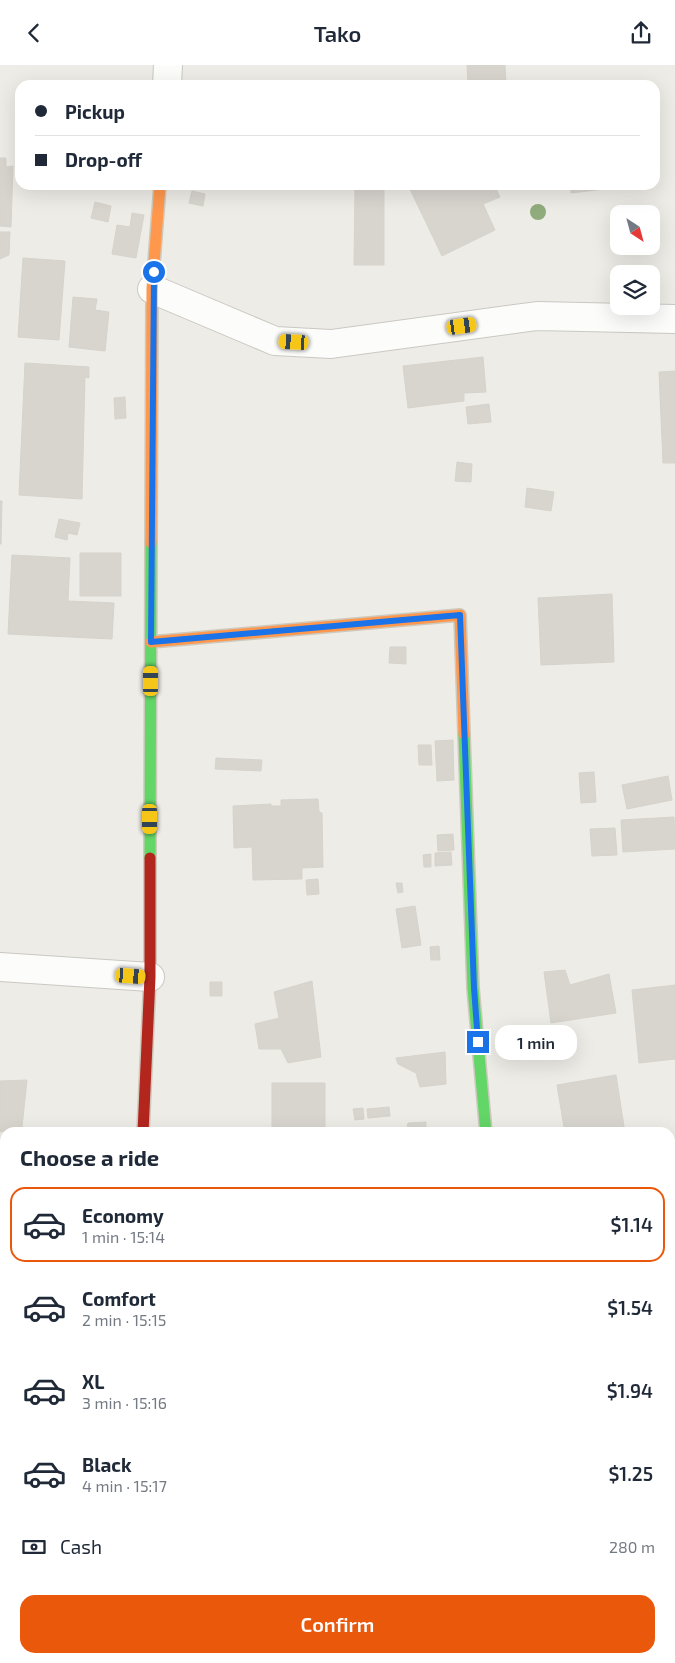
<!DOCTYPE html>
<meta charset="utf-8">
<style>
body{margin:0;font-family:"Exo 2",sans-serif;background:#f2f2f3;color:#1f2937;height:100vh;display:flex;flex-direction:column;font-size:19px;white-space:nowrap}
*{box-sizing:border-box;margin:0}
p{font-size:16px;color:#747a83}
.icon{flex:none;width:28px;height:28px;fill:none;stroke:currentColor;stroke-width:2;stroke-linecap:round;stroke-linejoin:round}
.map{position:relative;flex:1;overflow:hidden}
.side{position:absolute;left:0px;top:1062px;width:675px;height:536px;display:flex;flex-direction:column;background:#fff;border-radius:15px 15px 0 0;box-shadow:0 5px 20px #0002}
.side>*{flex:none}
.hud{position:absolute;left:15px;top:15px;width:645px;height:110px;border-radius:15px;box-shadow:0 5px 20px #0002;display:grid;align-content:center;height:110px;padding:0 20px;background:#fff}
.needle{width:32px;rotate:144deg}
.buttons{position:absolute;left:610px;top:140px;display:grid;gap:10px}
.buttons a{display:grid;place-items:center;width:50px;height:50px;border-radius:10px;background:#fff;box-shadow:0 5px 20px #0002;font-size:25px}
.end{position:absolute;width:22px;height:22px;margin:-11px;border:6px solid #1a73e8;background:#fff;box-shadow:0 0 0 2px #fff}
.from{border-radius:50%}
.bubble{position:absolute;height:35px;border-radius:15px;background:#fff;box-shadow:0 5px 20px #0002;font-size:16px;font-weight:600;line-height:35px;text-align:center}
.car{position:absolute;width:15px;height:30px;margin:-15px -8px;border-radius:6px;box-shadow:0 0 4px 1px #0007;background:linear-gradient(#f5c518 24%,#345 0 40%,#f5c518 0 76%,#345 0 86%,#f5c518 0)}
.hud b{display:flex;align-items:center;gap:18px;height:48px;font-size:19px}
.hud b+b{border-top:1px solid #e0e1e3}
.hud i{width:12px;height:12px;background:#1f2937}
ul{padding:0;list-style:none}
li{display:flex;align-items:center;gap:15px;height:75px;margin:0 10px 8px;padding:0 10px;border:2px solid transparent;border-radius:15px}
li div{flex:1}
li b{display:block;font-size:19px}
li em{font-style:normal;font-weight:600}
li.current{border-color:#ea580c}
li>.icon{width:45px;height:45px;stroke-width:1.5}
h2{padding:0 20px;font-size:22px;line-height:60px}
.pay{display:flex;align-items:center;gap:12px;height:55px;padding:0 20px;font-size:19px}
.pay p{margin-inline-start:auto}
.button{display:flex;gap:10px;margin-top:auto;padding:10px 20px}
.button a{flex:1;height:58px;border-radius:15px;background:#ea580c;color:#fff;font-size:20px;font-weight:600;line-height:58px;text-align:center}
header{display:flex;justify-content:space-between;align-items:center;height:65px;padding:0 20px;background:#fff;font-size:22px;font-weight:600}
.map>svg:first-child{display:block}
.building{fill:#d8d5cf;stroke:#d6d3cc}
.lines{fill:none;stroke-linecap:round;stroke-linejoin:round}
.street-casing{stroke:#cac8c2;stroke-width:30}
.fast-casing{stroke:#cec9bd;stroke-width:14}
.slow-casing{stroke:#cec9bd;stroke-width:14}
.jam-casing{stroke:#cec9bd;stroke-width:14}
.street{stroke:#fcfcfb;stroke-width:28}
.fast{stroke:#63d668;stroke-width:11}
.slow{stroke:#ff974d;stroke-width:11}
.jam{stroke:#b3261e;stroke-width:11}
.tree{fill:#90ab7c}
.route{stroke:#1a73e8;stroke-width:6}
</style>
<header><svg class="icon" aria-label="back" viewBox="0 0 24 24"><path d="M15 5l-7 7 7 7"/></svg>Tako<svg class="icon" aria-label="share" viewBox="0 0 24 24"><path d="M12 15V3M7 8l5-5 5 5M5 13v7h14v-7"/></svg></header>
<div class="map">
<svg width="675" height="1598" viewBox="0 0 675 1598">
<rect width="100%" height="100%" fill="#eeece6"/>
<!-- building -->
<path class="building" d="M467 0H505L506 20H468Z
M0 93H6V102L13 101 11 162 0 161Z
M355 120H384V200H354Z
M408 120H494L500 132 483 139 495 165 442 191Z
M571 120H621L622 122 571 128Z
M192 126 205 129 203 141 189 138Z
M95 137 111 141 108 157 91 153Z
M132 148 144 150 136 193 112 189 117 160 130 162Z
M0 167H10L9 190 0 194Z
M23 193 65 196 59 275 18 272Z
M73 232 97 234 95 245 109 247 105 286 69 282Z
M483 292 486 327 464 328V336L408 343 403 301Z
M25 298 89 302V313L85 312 82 434 19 430Z
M675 306V398H663L659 307Z
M125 332 126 353 115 354 114 333Z
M489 339 491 357 468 359 466 342Z
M457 397 472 399 471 417 455 416Z
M527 423 554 427 551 446 525 442Z
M0 436H2L1 479H0Z
M59 454 80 458 77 470 68 468 67 475 55 472Z
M80 488H121V531H80Z
M12 490 70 493 68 536 114 538 112 574 8 569Z
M612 529 614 597 541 600 538 533Z
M390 582H406V599L389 598Z
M453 675 454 715 437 716 435 676Z
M418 680H431L432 700H419Z
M216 693 262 695 261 706 215 704Z
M594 707 596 737 581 738 579 708Z
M668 711 672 735 627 744 622 720Z
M318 734 319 747 322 748 323 802 302 803V814L253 815 252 782 234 783 233 741 271 739V741H281V735Z
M674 752 675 784 623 787 621 755Z
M615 763 617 790 592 791 590 764Z
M453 769 454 785 438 786 437 770Z
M451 787 452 800 435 801V788Z
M431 789V802H424L423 790Z
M318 814 319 829 307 830 306 815Z
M396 818H402L403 827 398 828Z
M415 841 421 880 402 883 396 844Z
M439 881 440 895H431L430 882Z
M565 905 570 920 609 909 616 948 551 958 544 907Z
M312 916 321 992 288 998 281 984H259L255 959 279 953 274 927Z
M210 917H222V931H210Z
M675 920V994L639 998 632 925Z
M445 987 446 1019 420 1022 416 1008 398 999 396 993Z
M616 1010 625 1068H565L557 1020Z
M27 1015 22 1062 0 1067V1016Z
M272 1018H325V1063H272Z
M389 1042 390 1051 368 1053 367 1044Z
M363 1043 364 1054 355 1055 353 1044Z
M426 1057V1068H406L408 1058Z
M675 1104V1187H670V1105Z
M0 1206H5V1292L0 1291Z
M0 1314 5 1315V1392H0Z
M675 1369V1499L670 1500V1370Z
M228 1594H245V1598H228Z
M273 1594H311V1598H273Z
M360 1594H371V1598H360Z
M373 1594H397V1598H374Z"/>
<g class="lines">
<!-- street casing -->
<g class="street-casing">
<path id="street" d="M167 20 168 0
M152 224 275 276 331 279 537 251 675 254
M0 902 150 912
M670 1207 675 1206
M441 1594V1598
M118 1598V1594"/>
</g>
<!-- fast casing -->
<g class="fast-casing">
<path id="fast" d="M464 669 473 923 486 1068
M150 793 151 478"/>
</g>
<!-- slow casing -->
<g class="slow-casing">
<path id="slow" d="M151 478 152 224 160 120
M151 577 460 550 464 669"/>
</g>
<!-- jam casing -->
<g class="jam-casing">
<path id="jam" d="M143 1068 150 912V793"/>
</g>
<!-- street -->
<use href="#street" class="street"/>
<!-- fast -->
<use href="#fast" class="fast"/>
<!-- slow -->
<use href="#slow" class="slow"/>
<!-- jam -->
<use href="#jam" class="jam"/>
</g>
<!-- trees -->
<circle class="tree" cx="538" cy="147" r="8"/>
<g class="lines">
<!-- route -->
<path class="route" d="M154 207 151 577 460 550 474 923 478 977"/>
</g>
</svg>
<div class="buttons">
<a><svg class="needle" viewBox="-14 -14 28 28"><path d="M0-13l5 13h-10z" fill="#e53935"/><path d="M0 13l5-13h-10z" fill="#747a83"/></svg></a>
<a><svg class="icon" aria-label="layers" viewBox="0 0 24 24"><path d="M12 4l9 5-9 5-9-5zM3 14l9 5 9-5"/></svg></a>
</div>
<i class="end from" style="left:154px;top:207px"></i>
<i class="end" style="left:478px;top:977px"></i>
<div class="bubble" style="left:495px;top:960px;width:82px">1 min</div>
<i class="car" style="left:462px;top:261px;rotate:82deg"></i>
<i class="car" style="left:294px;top:277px;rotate:273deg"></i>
<i class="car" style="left:151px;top:616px;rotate:0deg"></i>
<i class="car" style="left:150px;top:754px;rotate:180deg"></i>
<i class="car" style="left:131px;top:911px;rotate:94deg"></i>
<div class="hud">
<b><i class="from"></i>Pickup</b>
<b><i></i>Drop-off</b>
</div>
<section class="side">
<h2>Choose a ride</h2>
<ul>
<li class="current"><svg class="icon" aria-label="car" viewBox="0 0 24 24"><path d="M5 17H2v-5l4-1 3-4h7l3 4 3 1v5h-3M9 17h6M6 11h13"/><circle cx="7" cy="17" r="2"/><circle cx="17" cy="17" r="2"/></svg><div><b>Economy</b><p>1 min · 15:14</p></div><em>$1.14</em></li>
<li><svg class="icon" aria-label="car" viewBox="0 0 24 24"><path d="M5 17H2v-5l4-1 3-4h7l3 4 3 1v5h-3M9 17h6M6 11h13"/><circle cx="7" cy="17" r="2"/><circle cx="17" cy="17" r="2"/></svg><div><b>Comfort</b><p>2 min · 15:15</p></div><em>$1.54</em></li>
<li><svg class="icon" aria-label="car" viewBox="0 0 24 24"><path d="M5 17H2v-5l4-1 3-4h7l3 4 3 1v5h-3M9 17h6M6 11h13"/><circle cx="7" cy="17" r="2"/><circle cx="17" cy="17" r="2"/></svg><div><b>XL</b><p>3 min · 15:16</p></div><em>$1.94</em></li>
<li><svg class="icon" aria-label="car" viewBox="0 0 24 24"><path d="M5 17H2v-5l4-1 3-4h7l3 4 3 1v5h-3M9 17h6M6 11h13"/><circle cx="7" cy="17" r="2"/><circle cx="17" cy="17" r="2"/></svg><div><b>Black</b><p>4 min · 15:17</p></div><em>$1.25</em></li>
</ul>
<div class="pay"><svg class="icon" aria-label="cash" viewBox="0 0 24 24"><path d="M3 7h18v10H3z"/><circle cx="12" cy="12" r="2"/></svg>Cash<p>280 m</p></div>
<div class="button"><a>Confirm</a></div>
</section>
</div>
